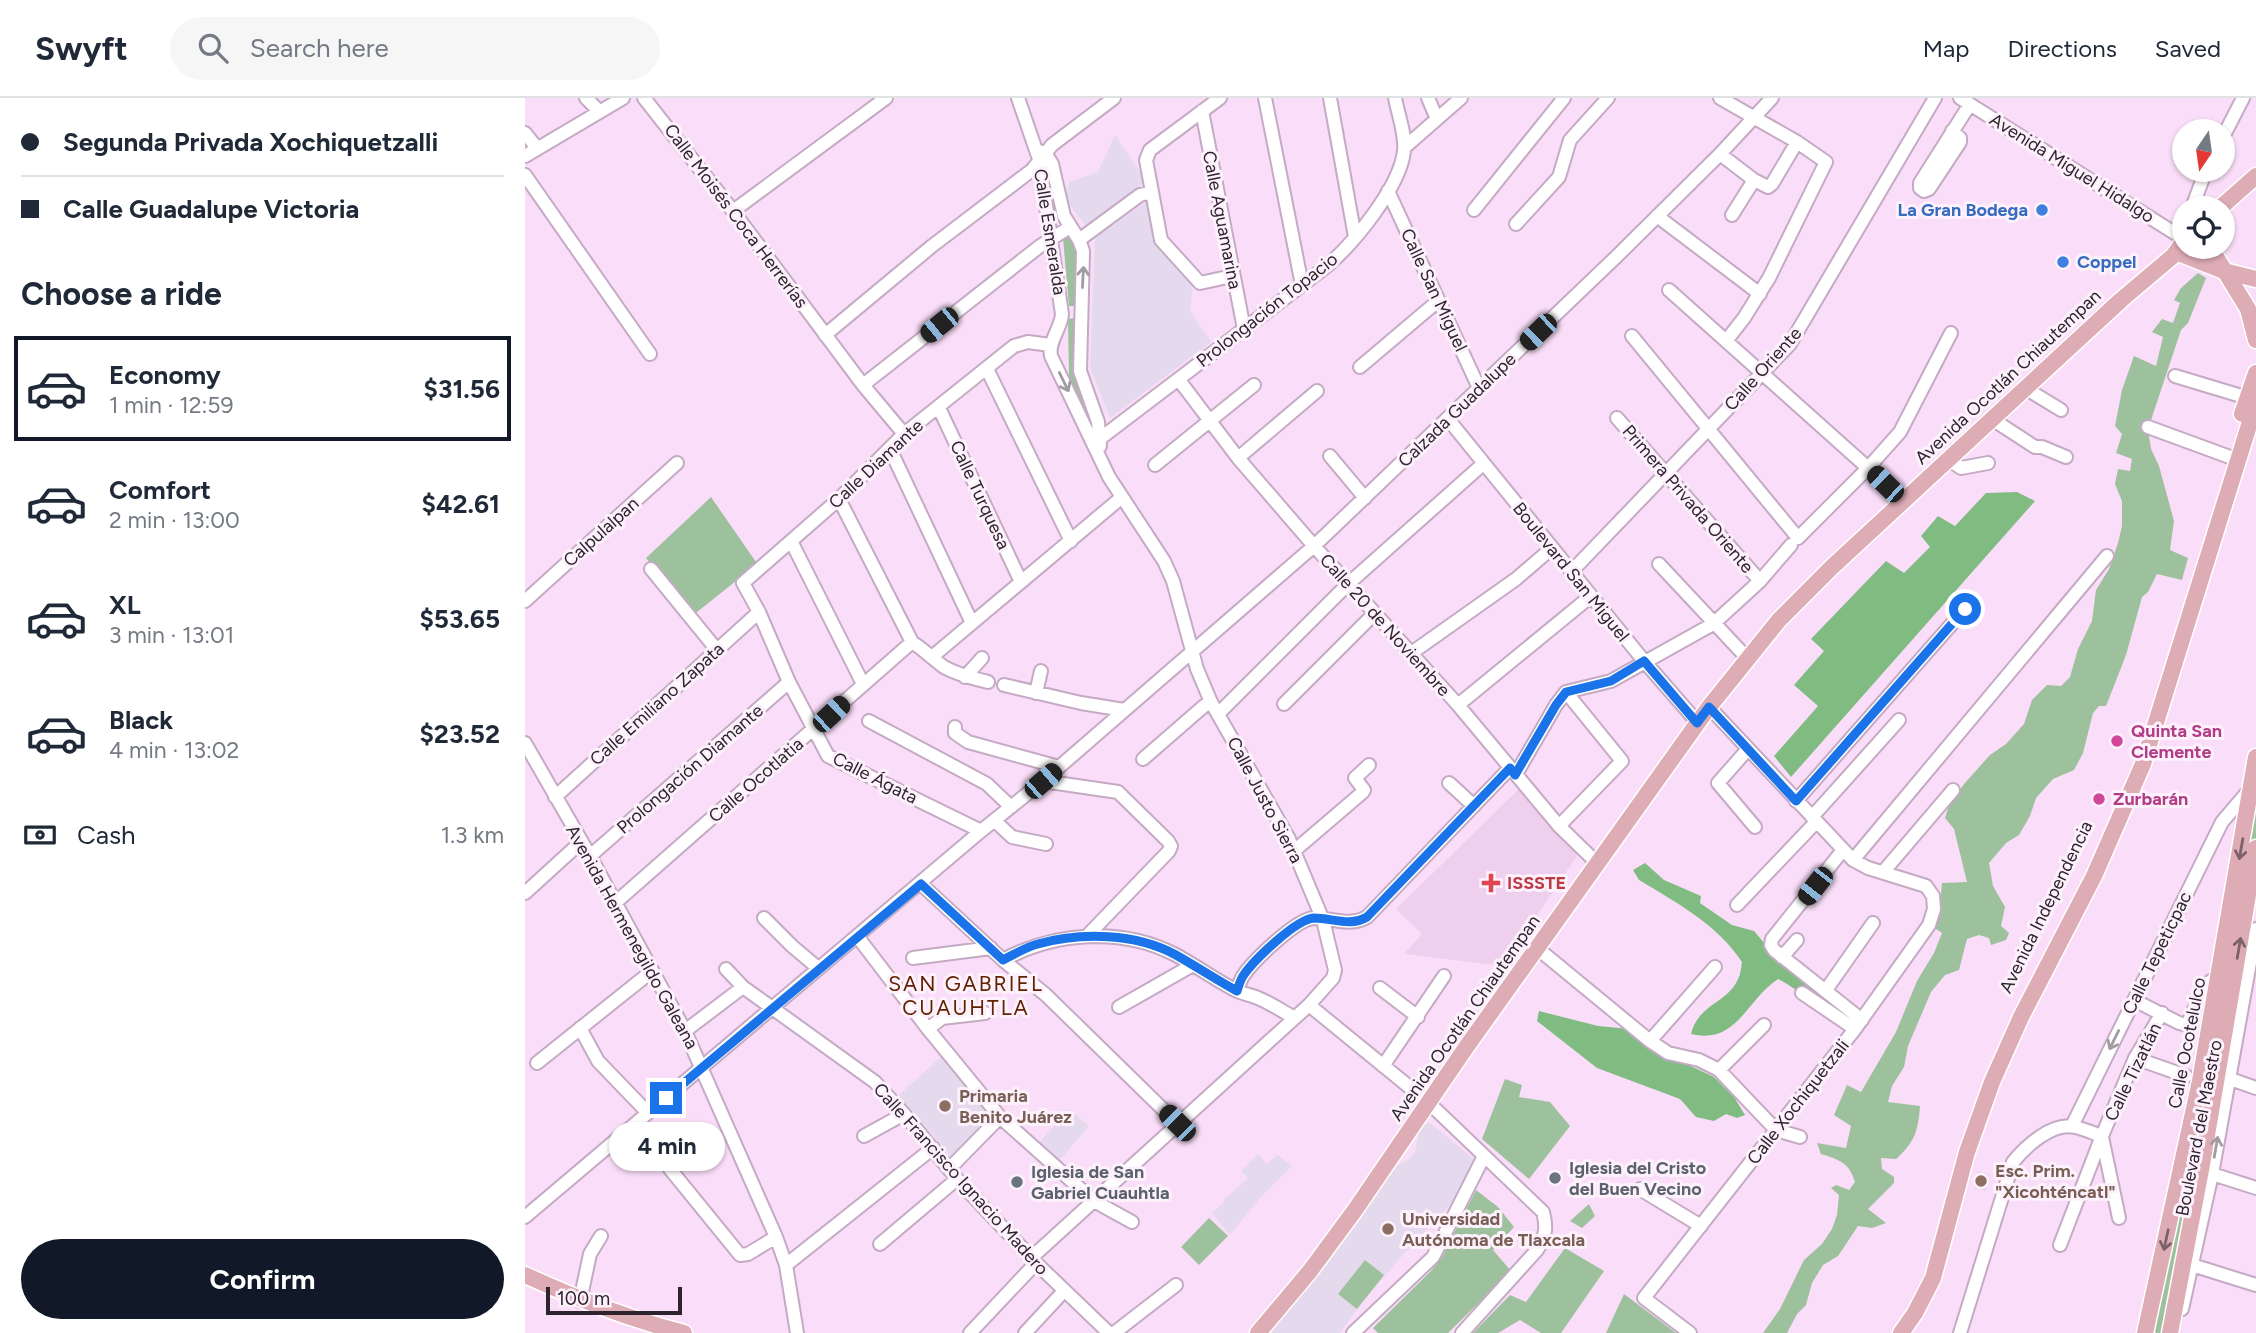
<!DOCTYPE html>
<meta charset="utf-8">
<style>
body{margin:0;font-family:Figtree,sans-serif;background:#f6f6f7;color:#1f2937;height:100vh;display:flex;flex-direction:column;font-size:26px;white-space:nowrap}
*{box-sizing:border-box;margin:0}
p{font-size:23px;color:#747a83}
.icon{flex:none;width:38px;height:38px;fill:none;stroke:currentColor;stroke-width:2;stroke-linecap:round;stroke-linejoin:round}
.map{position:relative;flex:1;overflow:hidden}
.sheet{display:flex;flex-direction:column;background:#fff;width:525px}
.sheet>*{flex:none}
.top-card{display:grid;align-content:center;height:154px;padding:0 21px;background:#fff}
.needle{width:46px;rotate:193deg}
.tools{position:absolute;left:1647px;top:21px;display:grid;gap:14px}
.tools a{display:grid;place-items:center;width:63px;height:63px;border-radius:50%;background:#fff;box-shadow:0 2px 5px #0004;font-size:35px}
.scale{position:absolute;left:21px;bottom:18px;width:136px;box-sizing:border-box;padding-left:7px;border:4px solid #2e242e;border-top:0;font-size:19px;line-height:24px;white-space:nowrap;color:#2e242e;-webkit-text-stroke:5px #fdf1fc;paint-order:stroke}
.end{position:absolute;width:32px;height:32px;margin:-16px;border:9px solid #1a73e8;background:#fff;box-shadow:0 0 0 4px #fff}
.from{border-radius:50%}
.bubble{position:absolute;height:49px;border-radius:24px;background:#fff;box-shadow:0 2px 5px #0004;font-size:23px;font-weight:700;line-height:49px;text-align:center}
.car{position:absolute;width:21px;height:42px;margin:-21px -10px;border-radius:9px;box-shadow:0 0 5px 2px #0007;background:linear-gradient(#222 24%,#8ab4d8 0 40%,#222 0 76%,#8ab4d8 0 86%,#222 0)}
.top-card b{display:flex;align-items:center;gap:24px;height:66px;font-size:26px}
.top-card b+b{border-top:2px solid #e0e1e3}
.top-card i{width:18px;height:18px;background:#1f2937}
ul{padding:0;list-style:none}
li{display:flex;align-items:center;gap:21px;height:105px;margin:0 14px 10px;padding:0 7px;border:4px solid transparent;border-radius:0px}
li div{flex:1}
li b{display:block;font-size:26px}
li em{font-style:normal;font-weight:700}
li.selected{border-color:#111827}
li>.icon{width:63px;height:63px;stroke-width:1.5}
h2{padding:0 21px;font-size:32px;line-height:84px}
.pay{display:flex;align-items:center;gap:18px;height:77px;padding:0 21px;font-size:26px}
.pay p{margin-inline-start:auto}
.button{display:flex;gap:14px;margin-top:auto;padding:14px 21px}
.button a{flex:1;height:80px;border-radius:42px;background:#111827;color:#fff;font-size:28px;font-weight:700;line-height:80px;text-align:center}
header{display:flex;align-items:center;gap:42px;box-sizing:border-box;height:98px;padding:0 35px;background:#fff;border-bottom:2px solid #e0e1e3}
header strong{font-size:33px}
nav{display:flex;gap:38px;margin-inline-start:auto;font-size:24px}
.search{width:490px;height:63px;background:#f6f6f7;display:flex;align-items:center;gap:18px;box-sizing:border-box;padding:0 24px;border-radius:38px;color:#747a83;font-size:26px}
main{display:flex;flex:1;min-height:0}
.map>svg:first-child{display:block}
.built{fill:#efcfee}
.education{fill:#e5d9ed}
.green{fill:#9cc19c}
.forest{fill:#80bb82}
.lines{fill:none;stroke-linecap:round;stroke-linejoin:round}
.minor-casing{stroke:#c5aac4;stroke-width:16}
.major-casing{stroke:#fff;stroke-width:19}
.minor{stroke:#fff;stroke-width:12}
.major{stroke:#deacb5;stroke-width:16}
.oneway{stroke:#a19ca1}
.oneway2{stroke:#7d616b}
.route{stroke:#1a73e8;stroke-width:9}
.shop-dot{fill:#3f7fe0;stroke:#fdf1fc;stroke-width:2.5}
.hotel-dot{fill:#d1479c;stroke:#fdf1fc;stroke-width:2.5}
.health-dot{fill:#e0444e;stroke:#fdf1fc;stroke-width:2.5}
.education-dot{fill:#8d6e63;stroke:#fdf1fc;stroke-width:2.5}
.worship-dot{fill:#6b7280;stroke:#fdf1fc;stroke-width:2.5}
.labels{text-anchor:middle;stroke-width:6;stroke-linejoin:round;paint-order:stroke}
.street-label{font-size:18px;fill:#2e242e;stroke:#fdf1fc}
.shop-label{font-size:18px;font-weight:bold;fill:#366cbe;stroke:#fdf1fc;text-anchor:end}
.hotel-label{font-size:18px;font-weight:bold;fill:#b23c85;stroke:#fdf1fc;text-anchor:start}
.health-label{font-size:18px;font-weight:bold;fill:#be3a42;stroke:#fdf1fc;text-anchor:start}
.education-label{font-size:18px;font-weight:bold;fill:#785e54;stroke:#fdf1fc;text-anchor:start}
.worship-label{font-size:18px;font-weight:bold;fill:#5b616d;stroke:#fdf1fc;text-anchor:start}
.quarter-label{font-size:21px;letter-spacing:2px;fill:#612200;stroke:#fdf1fc}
</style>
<header>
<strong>Swyft</strong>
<div class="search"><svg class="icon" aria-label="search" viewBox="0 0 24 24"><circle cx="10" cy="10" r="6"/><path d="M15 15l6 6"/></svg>Search here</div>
<nav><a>Map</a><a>Directions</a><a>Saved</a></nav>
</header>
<main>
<section class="sheet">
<div class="top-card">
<b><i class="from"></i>Segunda Privada Xochiquetzalli</b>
<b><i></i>Calle Guadalupe Victoria</b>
</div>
<h2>Choose a ride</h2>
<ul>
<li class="selected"><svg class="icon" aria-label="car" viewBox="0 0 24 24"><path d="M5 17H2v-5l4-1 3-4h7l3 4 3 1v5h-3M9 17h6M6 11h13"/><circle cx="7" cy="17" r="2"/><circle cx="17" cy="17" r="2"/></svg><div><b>Economy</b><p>1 min · 12:59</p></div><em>$31.56</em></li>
<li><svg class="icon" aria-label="car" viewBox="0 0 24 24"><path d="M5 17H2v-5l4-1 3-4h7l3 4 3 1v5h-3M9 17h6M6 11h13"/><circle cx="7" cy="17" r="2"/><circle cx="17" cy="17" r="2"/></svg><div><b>Comfort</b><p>2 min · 13:00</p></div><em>$42.61</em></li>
<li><svg class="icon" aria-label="car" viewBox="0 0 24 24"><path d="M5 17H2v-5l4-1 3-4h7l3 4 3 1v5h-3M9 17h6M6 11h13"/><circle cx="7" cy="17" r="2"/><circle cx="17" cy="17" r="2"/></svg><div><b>XL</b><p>3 min · 13:01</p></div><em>$53.65</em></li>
<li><svg class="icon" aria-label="car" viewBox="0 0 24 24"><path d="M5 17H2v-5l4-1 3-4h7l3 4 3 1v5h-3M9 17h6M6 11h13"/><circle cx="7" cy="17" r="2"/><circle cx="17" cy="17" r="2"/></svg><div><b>Black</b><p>4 min · 13:02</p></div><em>$23.52</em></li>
</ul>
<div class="pay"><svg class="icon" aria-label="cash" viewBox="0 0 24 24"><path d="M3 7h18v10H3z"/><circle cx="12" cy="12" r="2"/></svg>Cash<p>1.3 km</p></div>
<div class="button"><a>Confirm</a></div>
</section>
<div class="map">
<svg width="1731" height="1235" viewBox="0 0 1731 1235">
<rect width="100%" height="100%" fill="#fadef9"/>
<!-- built -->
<path class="built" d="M998 687 1052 758 978 868 879 856 897 836 871 811Z"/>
<!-- education -->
<path class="education" d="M590 37 621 83 561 128 541 102 544 84 573 74Z
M624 102 628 132 668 182 665 213 686 244 585 320 565 270 570 140Z
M419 956 465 1019 427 1059 373 998Z
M544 1011 564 1028 532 1065 512 1047Z
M905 1025 950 1062 927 1105 878 1157 834 1208 815 1235H744L770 1204 867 1070 883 1062 890 1054 894 1032 899 1026Z
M733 1056 742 1066 753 1057 767 1068 736 1099 705 1137 687 1115 699 1104 698 1102 723 1080 716 1073Z
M1452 1073 1464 1076 1461 1093 1449 1091Z"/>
<!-- green -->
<path class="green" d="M548 135 554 144 555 208H544L538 140Z
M1673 175 1681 180 1663 225 1656 232 1623 331 1626 351 1634 368 1649 423 1645 452 1663 460 1657 482 1632 476 1623 494 1617 499 1601 557 1581 608H1574L1568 615 1558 655 1549 672 1528 681 1511 700 1505 718 1494 737 1481 745 1464 765 1468 788 1480 809 1476 828 1484 835 1481 842 1466 847 1464 840 1454 837 1442 841 1434 872 1420 877 1406 894 1383 948 1379 969 1367 988 1363 1004 1395 1008C1393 1033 1390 1044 1371 1061L1356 1060 1357 1071 1369 1079V1085L1343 1111 1361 1125 1347 1130 1333 1128 1313 1158 1298 1167 1287 1185 1281 1207 1272 1216 1262 1235H1238L1255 1211 1279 1162 1297 1146 1307 1131 1312 1117 1314 1097 1306 1090 1311 1087 1324 1092 1330 1084C1324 1064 1314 1062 1296 1056L1292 1045 1321 1050 1326 1028 1309 1017 1322 987 1336 994 1371 934 1392 883 1409 855 1417 835 1408 829 1414 817 1417 785 1442 784 1429 731 1420 720 1424 707 1439 686 1465 657 1481 646 1499 626 1507 602 1522 587 1536 588 1545 579 1553 551 1567 523 1571 492 1584 471 1593 445 1597 428V403L1590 386 1593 371 1605 373 1607 361 1591 355 1597 336 1590 328 1597 292 1609 258 1631 268 1638 239 1627 234 1637 221 1648 225 1655 205 1649 202 1656 190Z
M555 219 557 281 566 326 544 279 543 221Z
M186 399 231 464 221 475 167 518 121 460Z
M1731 695V740L1642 1235H1631L1630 1233 1671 1028Z
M980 981 997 987 994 999 1025 1004 1045 1028 1004 1081 957 1041Z
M951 1092 973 1109 989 1129 968 1152 986 1173 923 1235H853L848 1230 906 1173 917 1159Z
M1064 1106 1070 1118 1057 1130 1045 1123Z
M684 1120 703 1138 674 1167 656 1149Z
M1040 1150 1079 1173 1036 1235H1016L995 1222 973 1235H948L985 1197 1001 1204Z
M840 1162 859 1177 832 1211 813 1196Z
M1099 1196 1151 1235H1081Z"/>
<!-- forest -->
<path class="forest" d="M1492 394 1510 403 1266 679 1249 658 1293 608 1269 587 1299 553 1286 541 1361 463 1379 475 1405 449 1396 438 1413 418 1430 428 1461 395Z
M1120 765 1139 782 1176 798 1175 805 1207 827 1229 833 1247 854 1320 914 1313 918C1290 912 1276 892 1253 881 1221 902 1212 947 1166 936 1173 906 1203 905 1213 881 1216 876 1216 869 1217 864 1192 826 1152 805 1114 782L1108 772Z
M1014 913 1073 928 1105 931 1136 954 1189 979 1209 999 1220 1017 1212 1020 1201 1016 1189 1023 1171 1019 1155 1001 1072 970 1012 923Z"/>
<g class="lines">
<!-- minor casing -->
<g class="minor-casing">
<path id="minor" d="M61 0 74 13
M119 0 208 113 338 287 379 336
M493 0 514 61 537 216C536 231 523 243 526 258L584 379 639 463 648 483 672 571 686 604 764 741 798 822 810 872 808 880 784 907 506 1160
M695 0 625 52 621 62 636 142 675 185 707 178
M740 0 777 187
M805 0 830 139
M903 0 912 21
M1195 0 1272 44 1301 64 1244 180 1219 220 1201 243
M1435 0 1659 141
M677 13 719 231
M1427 33 1435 40V44L1404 91 1399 93 1395 90V85L1445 6
M0 35 12 50
M1698 39 1718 0
M880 49 936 0
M512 52 522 58 527 66 539 118 554 142 558 153 555 273 573 324 575 348
M1195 56 1229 82 1243 89 1247 86 1272 44
M0 58 98 0
M0 77 125 256
M863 93 954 290
M1667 110 1681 72
M949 112 1039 0
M208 113 361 0
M1207 117 1229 82
M1132 118 1235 196
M991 126 1034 79 1045 42 1083 0
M554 142 615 97 627 94
M1144 192 1343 370 1377 403
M300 237 407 148 507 72 527 47 589 0
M1107 238 1273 440 1343 370 1375 334 1426 235
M835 269 913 203
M462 271 546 443
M1650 278 1723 300
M654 282 713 360 789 448 933 607 1034 728 1073 766
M338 287 515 148 545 129
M1500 290 1536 312
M414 310 496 484
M1092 320 1235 483
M923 321 1119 563 1173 625
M1467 321 1510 349H1517L1541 359
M1623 329 1713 362
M568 346 802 168C829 145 875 89 879 53 881 37 873 16 870 0
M365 351 447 525
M805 358 840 400
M713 360 792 293
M1423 361 1436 370 1463 365
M630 367 729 287
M314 401 387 544C398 551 408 561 419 569 433 577 448 580 463 584
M266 443 338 586
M1134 466 1222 560
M126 471 192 552
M1046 474 1265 246 1410 0
M0 503 152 365
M885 556 991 481 1027 450
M408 558 597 399
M440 579 457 560
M479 587 556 605 599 612
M511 595 516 573
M759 606 849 516
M933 607 1066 498
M693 616 823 486 958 366
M344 623 462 686 486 709
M430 629V635L443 644 534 669
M0 645 65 758 160 933 251 1139 261 1167 272 1235
M1223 651 1193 685 1230 729
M618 661 679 608 686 604
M991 676 1031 607 1041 594 1086 583 1188 526 1235 483 1266 447
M518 683 593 694 643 743 646 748 644 753 562 838
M924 685 949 708
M30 699 234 514
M1271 703 1440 511
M1287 719 1374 622
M470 723 487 739 521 746
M1034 728 1097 663 1041 594
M456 733 303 658 264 584 234 514 218 485 314 401 379 336 489 248 503 244 525 247
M1318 752 1247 841 1246 847 1249 852 1337 922
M769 753 838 694 839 692 830 680 844 667
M65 758 264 584
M1328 762 1582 458
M1359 773 1428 692
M396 786 478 862 521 897 652 1025
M0 795 56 744
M90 805 387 544
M1212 807 1291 724
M239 820 267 848 293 870
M332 838 403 931 475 1019 569 1103 607 1124
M1012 850 1125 943 1143 955 1174 962 1194 972 1251 1032 1275 1039
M1257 859 1272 842
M388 860 466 850
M478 862C530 834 596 829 649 856 670 867 689 881 710 892 718 896 727 897 735 901 747 906 757 913 768 919
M201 871 218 889 350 984 379 1016 432 1081 511 1165 584 1235
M855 890 893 919
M1301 892 1348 825
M712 893C714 887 715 883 718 878 728 863 771 821 789 820 807 820 825 829 842 819L985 670
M1277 895 1330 931
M1609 902 1654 925 1662 927 1681 886 1694 878
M784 907 904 1005 1018 1114C1022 1129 1021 1138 1012 1152L937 1235
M594 909 666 868
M55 930 73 963 123 1015
M403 931 417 920 460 915
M160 933 218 889
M1125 943 1190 869
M1610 960 1661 978
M12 965 127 873
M858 968 919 878
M1194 972 1239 927
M1697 978 1731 990
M1547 1028 1697 724 1726 690
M339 1038 379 1016
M1577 1039 1594 1120
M145 1071 215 1157 223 1156 251 1139
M424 1071 475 1019
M1681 1074 1731 1090
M1115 1091 1176 1128
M0 1119 456 733 518 683 789 448 1091 159 1195 56 1247 0
M355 1146 432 1081
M1535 1147 1577 1038 1610 960 1637 915
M261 1167 408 1050
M1667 1167 1731 1187
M55 1203 65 1156 76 1138
M1657 1211 1687 1076 1731 831
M445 1235 511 1165
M500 1235 539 1193
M589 1235 651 1187
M828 1235 908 1159 959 1058
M1165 1235 1119 1200 1330 931 1404 827 1409 811 1408 798 1401 788 1343 770 1328 762 1184 609
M1435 1235 1488 1064C1501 1048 1527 1024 1550 1029 1559 1031 1568 1035 1577 1038"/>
</g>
<!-- major casing -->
<g class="major-casing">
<path id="major" d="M1695 110 1731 78
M1685 149 1723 211 1731 242
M1651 154 1699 173 1731 181
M1717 316 1731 275
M0 1177C54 1202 101 1220 159 1235
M733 1235 785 1173 830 1112 942 948 1184 609 1254 522 1307 469 1596 202 1648 158 1659 143
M1376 1235 1390 1215 1408 1180 1442 1054 1467 984 1496 919 1569 778 1618 666 1731 305
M1620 1235 1675 983 1731 659
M1645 1235 1676 1072 1731 750"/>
</g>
<!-- minor -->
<use href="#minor" class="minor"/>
<!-- major -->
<use href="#major" class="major"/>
</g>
<!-- one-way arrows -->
<defs><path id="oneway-shaft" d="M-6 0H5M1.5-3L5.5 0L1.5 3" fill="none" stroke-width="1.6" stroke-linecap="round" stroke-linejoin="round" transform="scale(1.75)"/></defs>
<g class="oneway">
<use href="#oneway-shaft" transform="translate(558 179) rotate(-87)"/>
<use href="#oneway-shaft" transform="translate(539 284) rotate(64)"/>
<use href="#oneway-shaft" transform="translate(1589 942) rotate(116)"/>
<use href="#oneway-shaft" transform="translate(1691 1049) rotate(-80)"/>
</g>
<g class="oneway2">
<use href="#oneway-shaft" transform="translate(1716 751) rotate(100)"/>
<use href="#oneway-shaft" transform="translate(1714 850) rotate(-80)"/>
<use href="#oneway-shaft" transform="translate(1641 1142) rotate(102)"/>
</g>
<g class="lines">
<!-- route -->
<path class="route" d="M141 1000 396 786 478 862C490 856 501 849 513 846 556 834 611 835 651 857 672 869 692 882 712 893 714 887 715 883 718 878 728 863 771 821 789 820 807 820 825 829 842 819L985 670 990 677 1031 607 1041 594 1086 583 1119 563 1172 625 1184 609 1271 703 1440 511"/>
</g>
<!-- markers -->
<g class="shop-dot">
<circle cx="1517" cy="112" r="7"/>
<circle cx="1538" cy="164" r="7"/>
</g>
<g class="hotel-dot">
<circle cx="1592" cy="643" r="7"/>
<circle cx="1574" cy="701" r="7"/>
</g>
<path class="health-dot" d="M962.5 774.5h7v7h7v7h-7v7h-7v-7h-7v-7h7z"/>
<g class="education-dot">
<circle cx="420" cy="1008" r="7"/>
<circle cx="1456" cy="1083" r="7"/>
<circle cx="863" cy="1131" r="7"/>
</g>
<g class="worship-dot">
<circle cx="1030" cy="1080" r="7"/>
<circle cx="492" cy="1084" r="7"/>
</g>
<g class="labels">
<!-- street labels -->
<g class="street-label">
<text transform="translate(1547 70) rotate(32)" y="6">Avenida Miguel Hidalgo</text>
<text transform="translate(211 118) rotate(53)" y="6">Calle Moisés Coca Herrerías</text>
<text transform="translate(697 122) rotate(79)" y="6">Calle Aguamarina</text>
<text transform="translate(525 134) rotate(81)" y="6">Calle Esmeralda</text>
<text transform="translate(909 192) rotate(65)" y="6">Calle San Miguel</text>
<text transform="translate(742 212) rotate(-38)" y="6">Prolongación Topacio</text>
<text transform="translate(1238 271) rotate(-48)" y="6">Calle Oriente</text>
<text transform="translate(1483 279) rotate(-43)" y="6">Avenida Ocotlán Chiautempan</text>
<text transform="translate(932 312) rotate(-44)" y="6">Calzada Guadalupe</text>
<text transform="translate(351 366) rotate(-43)" y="6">Calle Diamante</text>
<text transform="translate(455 397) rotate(65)" y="6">Calle Turquesa</text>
<text transform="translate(1163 401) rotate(49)" y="6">Primera Privada Oriente</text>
<text transform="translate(76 434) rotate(-42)" y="6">Calpulalpan</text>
<text transform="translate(1046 474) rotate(51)" y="6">Boulevard San Miguel</text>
<text transform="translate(860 527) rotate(48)" y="6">Calle 20 de Noviembre</text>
<text transform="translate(132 606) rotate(-42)" y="6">Calle Emiliano Zapata</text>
<text transform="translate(165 671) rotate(-41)" y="6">Prolongación Diamante</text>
<text transform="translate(350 680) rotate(27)" y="6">Calle Ágata</text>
<text transform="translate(231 682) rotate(-41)" y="6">Calle Ocotlatia</text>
<text transform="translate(740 702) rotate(62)" y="6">Calle Justo Sierra</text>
<text transform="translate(1521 809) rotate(-64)" y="6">Avenida Independencia</text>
<text transform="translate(107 839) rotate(61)" y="6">Avenida Hermenegildo Galeana</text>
<text transform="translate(1632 855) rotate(-64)" y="6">Calle Tepeticpac</text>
<text transform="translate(940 920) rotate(-55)" y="6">Avenida Ocotlán Chiautempan</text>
<text transform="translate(1662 945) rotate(-79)" y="6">Calle Ocotelulco</text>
<text transform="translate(1608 974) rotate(-64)" y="6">Calle Tizatlán</text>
<text transform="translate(1273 1004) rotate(-52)" y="6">Calle Xochiquetzali</text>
<text transform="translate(1674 1030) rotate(-79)" y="6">Boulevard del Maestro</text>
<text transform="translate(436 1081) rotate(48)" y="6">Calle Francisco Ignacio Madero</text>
</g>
<!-- shop labels -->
<g class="shop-label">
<text x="1503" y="118">La Gran Bodega</text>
<text x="1552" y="170" text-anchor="start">Coppel</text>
</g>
<!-- hotel labels -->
<g class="hotel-label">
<text x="1606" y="639">Quinta San<tspan x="1606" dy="21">Clemente</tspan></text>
<text x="1588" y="707">Zurbarán</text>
</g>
<!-- health labels -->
<g class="health-label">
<text x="982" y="791">ISSSTE</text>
</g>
<!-- education labels -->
<g class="education-label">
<text x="434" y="1004">Primaria<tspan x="434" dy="21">Benito Juárez</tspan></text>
<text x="1470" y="1079">Esc. Prim.<tspan x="1470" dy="21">"Xicohténcatl"</tspan></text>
<text x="877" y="1127">Universidad<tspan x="877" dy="21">Autónoma de Tlaxcala</tspan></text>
</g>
<!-- worship labels -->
<g class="worship-label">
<text x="1044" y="1076">Iglesia del Cristo<tspan x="1044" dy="21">del Buen Vecino</tspan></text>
<text x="506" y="1080">Iglesia de San<tspan x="506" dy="21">Gabriel Cuauhtla</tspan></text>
</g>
<!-- quarter labels -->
<g class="quarter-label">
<text x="441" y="893">SAN GABRIEL<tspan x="441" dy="24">CUAUHTLA</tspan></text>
</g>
</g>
</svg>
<div class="tools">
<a><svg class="needle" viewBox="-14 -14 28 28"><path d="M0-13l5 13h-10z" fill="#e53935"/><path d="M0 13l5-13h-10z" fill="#747a83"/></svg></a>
<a><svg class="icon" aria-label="locate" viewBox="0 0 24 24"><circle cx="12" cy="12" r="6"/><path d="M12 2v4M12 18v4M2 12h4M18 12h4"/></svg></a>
</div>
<div class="scale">100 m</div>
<i class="end from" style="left:1440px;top:511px"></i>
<i class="end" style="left:141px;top:1000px"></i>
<div class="bubble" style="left:84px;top:1024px;width:116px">4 min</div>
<i class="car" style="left:414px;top:227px;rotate:231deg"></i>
<i class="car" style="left:1013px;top:234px;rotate:226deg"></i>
<i class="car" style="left:1360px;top:386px;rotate:314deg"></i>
<i class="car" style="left:306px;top:616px;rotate:47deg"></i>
<i class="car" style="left:518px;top:683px;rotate:49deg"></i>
<i class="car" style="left:1290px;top:788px;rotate:218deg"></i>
<i class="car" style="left:652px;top:1025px;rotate:315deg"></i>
</div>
</main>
